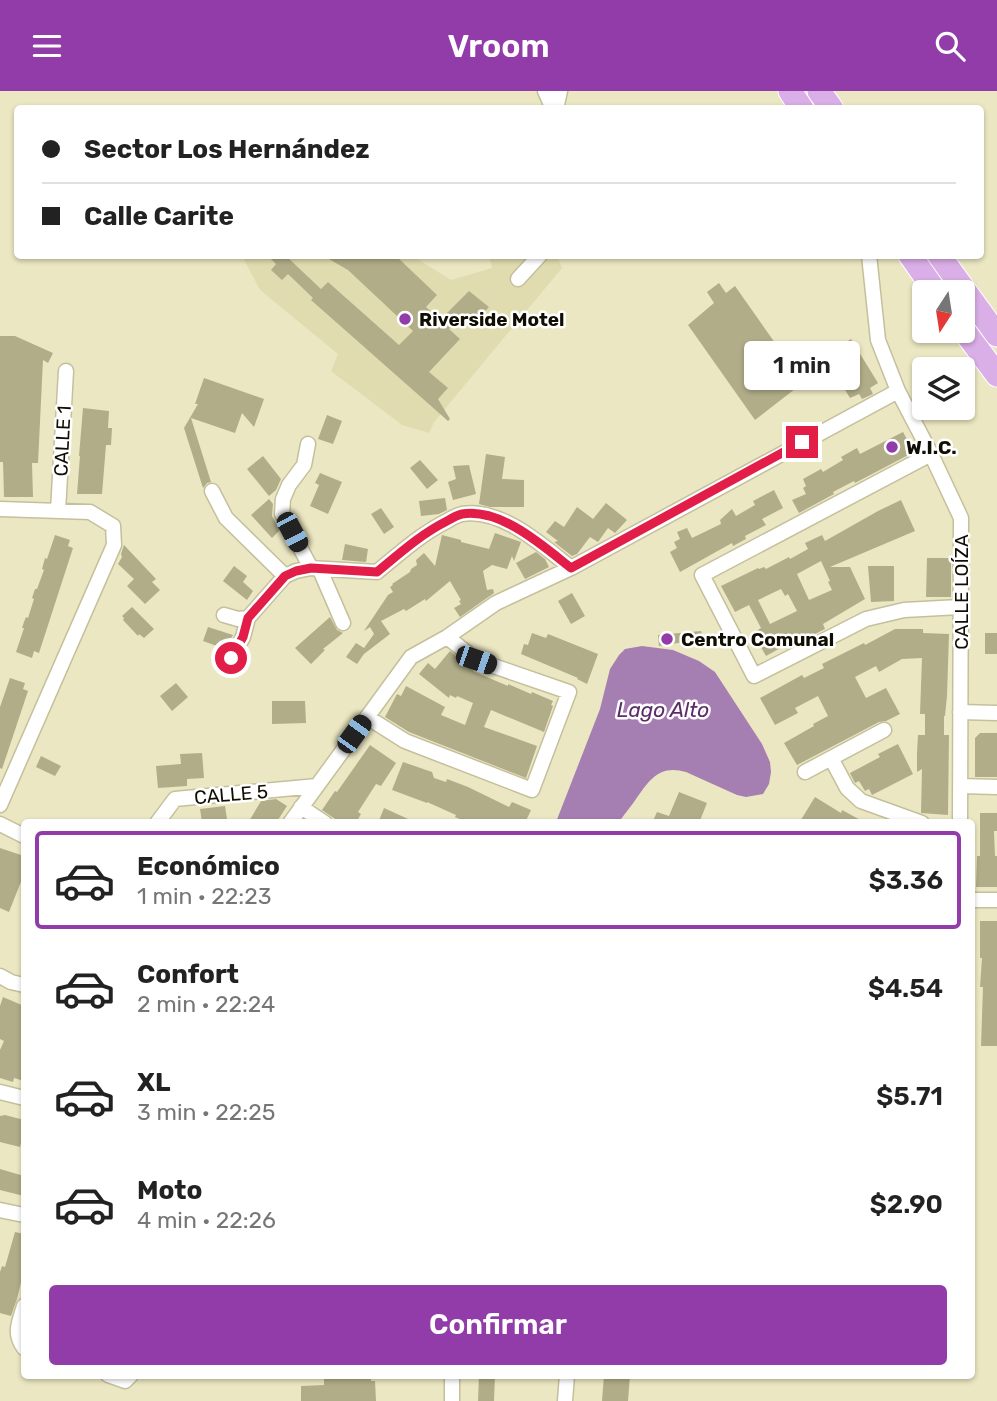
<!DOCTYPE html>
<html lang="es">
<meta charset="utf-8">
<style>
body{margin:0;font-family:Rubik,sans-serif;background:#f6f6f6;color:#222;height:100vh;display:flex;flex-direction:column;font-size:26px;white-space:nowrap}
*{box-sizing:border-box;margin:0}
p{font-size:23px;color:#767676}
.icon{flex:none;width:38px;height:38px;fill:none;stroke:currentColor;stroke-width:2;stroke-linecap:round;stroke-linejoin:round}
.map{position:relative;flex:1;overflow:hidden}
.drawer{position:absolute;left:21px;top:728px;width:954px;height:560px;display:flex;flex-direction:column;background:#fff;border-radius:7px;box-shadow:0 2px 5px #0004}
.drawer>*{flex:none}
.banner{position:absolute;left:14px;top:14px;width:970px;height:154px;border-radius:7px;box-shadow:0 2px 5px #0004;display:grid;align-content:center;height:154px;padding:0 28px;background:#fff}
.needle{width:46px;rotate:192deg}
.controls{position:absolute;left:912px;top:189px;display:grid;gap:14px}
.controls a{display:grid;place-items:center;width:63px;height:63px;border-radius:7px;background:#fff;box-shadow:0 2px 5px #0004;font-size:35px}
.end{position:absolute;width:32px;height:32px;margin:-16px;border:9px solid #e11d48;background:#fff;box-shadow:0 0 0 4px #fff}
.from{border-radius:50%}
.bubble{position:absolute;height:49px;border-radius:7px;background:#fff;box-shadow:0 2px 5px #0004;font-size:23px;font-weight:600;line-height:49px;text-align:center}
.car{position:absolute;width:21px;height:42px;margin:-21px -10px;border-radius:9px;box-shadow:0 0 5px 2px #0007;background:linear-gradient(#222 24%,#8ab4d8 0 40%,#222 0 76%,#8ab4d8 0 86%,#222 0)}
.banner b{display:flex;align-items:center;gap:24px;height:66px;font-size:26px}
.banner b+b{border-top:2px solid #e0e0e0}
.banner i{width:18px;height:18px;background:#222}
ul{padding:12px 0 0;list-style:none}
li{display:flex;align-items:center;gap:21px;height:98px;margin:0 14px 10px;padding:0 14px;border:4px solid transparent;border-radius:7px}
li div{flex:1}
li b{display:block;font-size:26px}
li em{font-style:normal;font-weight:600}
li.active{border-color:#923ca9}
li>.icon{width:63px;height:63px;stroke-width:1.5}
.button{display:flex;gap:14px;margin-top:auto;padding:14px 28px}
.button a{flex:1;height:80px;border-radius:7px;background:#923ca9;color:#fff;font-size:28px;font-weight:600;line-height:80px;text-align:center}
header{display:flex;justify-content:space-between;align-items:center;height:91px;padding:0 28px;background:#923ca9;color:#fff;font-size:32px;font-weight:600}
.map>svg:first-child{display:block}
.built{fill:#e1dcaf}
.water{fill:#a67fb2}
.building{fill:#b1ad89;fill-rule:evenodd}
.lines{fill:none;stroke-linecap:round;stroke-linejoin:round}
.minor-casing{stroke:#c4c09c;stroke-width:17}
.primary-casing{stroke:#fff;stroke-width:25}
.minor{stroke:#fff;stroke-width:14}
.primary{stroke:#daaee7;stroke-width:23}
.route{stroke:#e11d48;stroke-width:9}
.poi-dot{fill:#923ca9;stroke:#fff;stroke-width:2.5}
.labels{text-anchor:middle;stroke-width:5;stroke-linejoin:round;paint-order:stroke}
.poi-label{font-size:19px;font-weight:bold;fill:#100e03;stroke:#fff;text-anchor:start}
.street-label{font-size:19px;fill:#100e03;stroke:#fff}
.water-label{font-size:21px;font-style:italic;fill:#5d2b6b;stroke:#fff}
</style>
<header><svg class="icon" aria-label="menu" viewBox="0 0 24 24"><path d="M4 6h16M4 12h16M4 18h16"/></svg>Vroom<svg class="icon" aria-label="search" viewBox="0 0 24 24"><circle cx="10" cy="10" r="6"/><path d="M15 15l6 6"/></svg></header>
<div class="map">
<svg width="997" height="1310" viewBox="0 0 997 1310">
<rect width="100%" height="100%" fill="#ebe7c2"/>
<!-- built -->
<path class="built" d="M242 165H413L451 189 492 177 489 165H557L562 177 434 331 429 342 402 334 331 280 338 263 260 199Z"/>
<!-- water -->
<path class="water" d="M642 555 673 559 699 570 715 581 762 653 770 671 771 681 769 693 763 703 746 706 737 704 686 681C660 673 649 689 636 708 631 716 624 723 619 731H556L600 618 610 578 619 564 625 558Z"/>
<!-- building -->
<path class="building" d="M267 164H285L321 198 328 191 399 254 413 240 348 179 322 164H395L437 204 426 216 440 229 469 200 489 216 474 233 465 226 449 238 460 248 429 281 448 297 438 308 450 328 448 330 311 209 313 207 288 183 282 189 271 179 276 173Z
M719 192 726 202 735 195 780 259 789 252 801 268 792 274 804 291 755 329 688 234 714 212 707 201Z
M0 245H15L53 262 48 272 43 269 38 372H32L33 406H4L3 371H0Z
M851 248 878 292 870 297 873 303 862 308 859 303 850 307 825 266Z
M204 287 264 308 254 336 242 322 235 342 191 327 211 391 207 392 203 397 184 337 198 313H195Z
M83 317 109 320 108 337H112L111 354H106L102 403H77L80 365H79Z
M327 324 342 330 333 353 318 348Z
M903 341 914 361 855 392 854 390 833 401 834 403 799 422 792 409 806 403 803 397 806 395 803 388 821 378 823 381 843 369 841 366 857 357 860 363Z
M486 363 505 366 502 388 524 389V416H490L479 413Z
M263 365 281 388 276 399 269 405 247 378Z
M420 369 438 389 427 398 410 377Z
M469 374 476 403 453 409 448 391 456 388 453 375Z
M320 382 342 391 328 423 310 415 319 394 315 392Z
M774 399 783 417 762 428 766 434 745 445 746 448 733 455 732 452 680 481 670 461 677 457 674 451 680 448 677 441 687 437 692 447 721 433 720 429 732 418 736 425 755 414 753 410Z
M445 407 447 419 439 423 421 425 419 410Z
M269 408 273 413 272 425 280 439 272 447 251 424Z
M901 409 915 440 830 476H850L865 508 823 533 825 538 785 558 784 555 766 565 753 542 761 537 749 514 735 521 721 495 758 477 759 478 764 476 766 478 789 466 790 468 808 458 805 452 822 444 825 450 878 420ZM821 470 830 490 828 491 832 499 809 509 797 483ZM781 498 785 505 788 503 797 520 770 533 758 509Z
M606 412 627 429 615 442 608 437 598 451 590 446 577 463 572 465 554 451 558 450 546 441 555 430 564 436 577 416 593 428Z
M381 417 394 436 384 443 371 423Z
M495 442 521 451 514 470 512 465 507 478 492 474 483 480 487 499 493 498 494 502 460 526 454 517 461 513 459 510 461 509 450 490 426 510 425 508 406 520 404 518 381 530 390 543 364 563 357 573 346 566 356 552 364 557 374 543 370 536 364 540 388 504 393 501 390 496 393 494 392 493 410 481 411 478 417 474 416 469 424 462 435 475 442 444 461 449V451L489 458Z
M55 444 70 449 68 455 73 457 39 562 34 560 32 567 16 561 24 537H22L24 531 26 526 28 527 34 508 32 507 35 498H37L44 479 42 478 45 467 47 468Z
M345 453 368 458 366 471 342 469Z
M124 454 156 488 152 491 160 499 145 513 127 495 134 488 118 473 122 466 121 463Z
M536 461 545 468 549 476 525 488 516 472Z
M927 467H951V506H926Z
M234 475 247 485 243 491 253 500 247 509 223 490Z
M868 475H894V510L871 511Z
M572 502 585 525 571 533 558 510Z
M132 516 154 538 144 547 139 543 138 545 123 529 124 527 122 525Z
M330 526 337 539 343 542 323 558 325 559 311 573 295 557Z
M208 536 233 544 225 558 203 550Z
M895 538H923V542L949 543 947 605 945 625H944V644H949L948 724 921 722 922 678 917 681V662L918 644H925V623H920L922 567 902 568 879 581 876 575 855 586 866 607 886 597 900 623 886 630 879 631 797 674 784 652 814 635 813 633 828 625 818 605 795 617 798 622 775 634 760 607 802 584 804 587 824 577 822 573 864 552 865 554Z
M701 540 703 548 659 555 658 544Z
M532 542 546 547 548 543 598 563 587 593 577 588 578 587 521 563 524 553 528 554Z
M985 542H997V563H985Z
M450 560 475 581 508 595V593L531 603 532 601 553 610 551 614 553 615 544 641 491 619 484 636 537 655 526 687 409 641 385 626 397 603 401 605 406 595 445 616 441 624 465 634 473 612 457 605 456 607 450 604 449 607 419 583 428 572 435 578Z
M10 587 25 592 23 598 28 600 2 678 0 677V616Z
M176 592 188 606 172 620 160 605Z
M272 610H305L306 632 272 633Z
M980 642H997V686H975V647Z
M898 653 913 683 872 704 869 698 865 700 859 690 855 692 850 682 880 666 878 663Z
M370 654 396 672 381 695 376 693 358 721 361 723 356 732H341L322 719 335 700 337 701Z
M202 662 204 687 187 688V695L158 697 156 675 181 673 180 663Z
M41 665 61 675 55 685 36 676Z
M403 671 432 681 434 687 446 691 447 688 468 696 509 716 512 711 531 719 525 732H468L455 726 456 724 427 711V712L392 699Z
M679 701 707 712 699 732H652L657 721 669 725Z
M815 706 841 722 842 719 866 732H799Z
M276 708 287 715 276 732H248L261 710Z
M225 715 227 728 202 731 200 718Z
M384 717 417 732H378Z
M980 722H997V740H994L995 765H997V796H976L977 765H980Z
M0 757 24 765V783L9 821 0 817Z
M980 830H997V955H981L983 896H980L982 867H980Z
M3 906 24 915V990L14 987 13 991 0 987V959L4 950 0 948V915Z
M5 1024 24 1029V1053L21 1052 20 1056 0 1051V1025Z
M0 1078 24 1085V1105L0 1099Z
M15 1141 24 1143V1179L17 1208 11 1225 0 1222V1181L2 1175 5 1176Z
M324 1284H371V1290H375L376 1310H301V1295L324 1294Z
M479 1284H495L494 1310H478Z
M604 1284H630L628 1310H602Z"/>
<g class="lines">
<!-- minor casing -->
<g class="minor-casing">
<path id="minor" d="M545 0 553 18
M556 18 560 0
M869 164 878 249 898 300 931 363 961 427 960 732
M518 188 540 164
M308 353 304 374 289 394 283 408 282 423 311 477
M931 363 702 484 754 585 866 528 904 519 960 516
M212 400 226 427 285 485
M0 418 90 421 113 435 114 454 0 714
M58 420 66 280
M320 479 343 532
M224 524 238 528 248 527 285 485 296 480 311 477 377 481C400 462 421 443 447 430 452 427 457 424 462 423 502 417 542 454 571 477
M231 567 243 546 248 527
M960 621 997 622
M367 626 405 650 532 699 569 601 476 569 447 546
M831 667 847 697 861 710 922 732
M805 681 884 639
M960 695 997 696
M301 716 325 732
M157 732 175 708 317 695
M290 732 411 566 447 546 496 512 571 477 898 300
M0 733 24 745
M971 809H997
M0 885 11 891 24 894
M0 1001 24 1007
M0 1119 24 1124
M24 1215C19 1232 13 1242 24 1257
M108 1284 125 1290 131 1284
M452 1310V1284
M565 1310 567 1284"/>
</g>
<!-- primary casing -->
<g class="primary-casing">
<path id="primary" d="M790 0 802 18
M819 0 832 18
M910 164 936 201
M939 164 997 244
M962 237 997 284"/>
</g>
<!-- minor -->
<use href="#minor" class="minor"/>
<!-- primary -->
<use href="#primary" class="primary"/>
</g>
<g class="lines">
<!-- route -->
<path class="route" d="M231 567 243 546 248 527 285 485 296 480 311 477 377 481C400 462 421 443 447 430 452 427 457 424 462 423 501 417 542 454 571 477L802 351"/>
</g>
<!-- markers -->
<g class="poi-dot">
<circle cx="405" cy="228" r="7"/>
<circle cx="892" cy="356" r="7"/>
<circle cx="667" cy="548" r="7"/>
</g>
<g class="labels">
<!-- poi labels -->
<g class="poi-label">
<text x="419" y="235">Riverside Motel</text>
<text x="906" y="363">W.I.C.</text>
<text x="681" y="555">Centro Comunal</text>
</g>
<!-- street labels -->
<g class="street-label">
<text transform="translate(62 350) rotate(-87)" y="7">CALLE 1</text>
<text transform="translate(961 501) rotate(-90)" y="7">CALLE LOÍZA</text>
<text transform="translate(231 703) rotate(-5)" y="7">CALLE 5</text>
</g>
<!-- water labels -->
<g class="water-label">
<text x="663" y="626">Lago Alto</text>
</g>
</g>
</svg>
<div class="controls">
<a><svg class="needle" viewBox="-14 -14 28 28"><path d="M0-13l5 13h-10z" fill="#e53935"/><path d="M0 13l5-13h-10z" fill="#767676"/></svg></a>
<a><svg class="icon" aria-label="layers" viewBox="0 0 24 24"><path d="M12 4l9 5-9 5-9-5zM3 14l9 5 9-5"/></svg></a>
</div>
<i class="end from" style="left:231px;top:567px"></i>
<i class="end" style="left:802px;top:351px"></i>
<div class="bubble" style="left:744px;top:250px;width:116px">1 min</div>
<i class="car" style="left:292px;top:441px;rotate:152deg"></i>
<i class="car" style="left:476px;top:569px;rotate:109deg"></i>
<i class="car" style="left:354px;top:643px;rotate:36deg"></i>
<div class="banner">
<b><i class="from"></i>Sector Los Hernández</b>
<b><i></i>Calle Carite</b>
</div>
<section class="drawer">
<ul>
<li class="active"><svg class="icon" aria-label="car" viewBox="0 0 24 24"><path d="M5 17H2v-5l4-1 3-4h7l3 4 3 1v5h-3M9 17h6M6 11h13"/><circle cx="7" cy="17" r="2"/><circle cx="17" cy="17" r="2"/></svg><div><b>Económico</b><p>1 min · 22:23</p></div><em>$3.36</em></li>
<li><svg class="icon" aria-label="car" viewBox="0 0 24 24"><path d="M5 17H2v-5l4-1 3-4h7l3 4 3 1v5h-3M9 17h6M6 11h13"/><circle cx="7" cy="17" r="2"/><circle cx="17" cy="17" r="2"/></svg><div><b>Confort</b><p>2 min · 22:24</p></div><em>$4.54</em></li>
<li><svg class="icon" aria-label="car" viewBox="0 0 24 24"><path d="M5 17H2v-5l4-1 3-4h7l3 4 3 1v5h-3M9 17h6M6 11h13"/><circle cx="7" cy="17" r="2"/><circle cx="17" cy="17" r="2"/></svg><div><b>XL</b><p>3 min · 22:25</p></div><em>$5.71</em></li>
<li><svg class="icon" aria-label="car" viewBox="0 0 24 24"><path d="M5 17H2v-5l4-1 3-4h7l3 4 3 1v5h-3M9 17h6M6 11h13"/><circle cx="7" cy="17" r="2"/><circle cx="17" cy="17" r="2"/></svg><div><b>Moto</b><p>4 min · 22:26</p></div><em>$2.90</em></li>
</ul>
<div class="button"><a>Confirmar</a></div>
</section>
</div>
